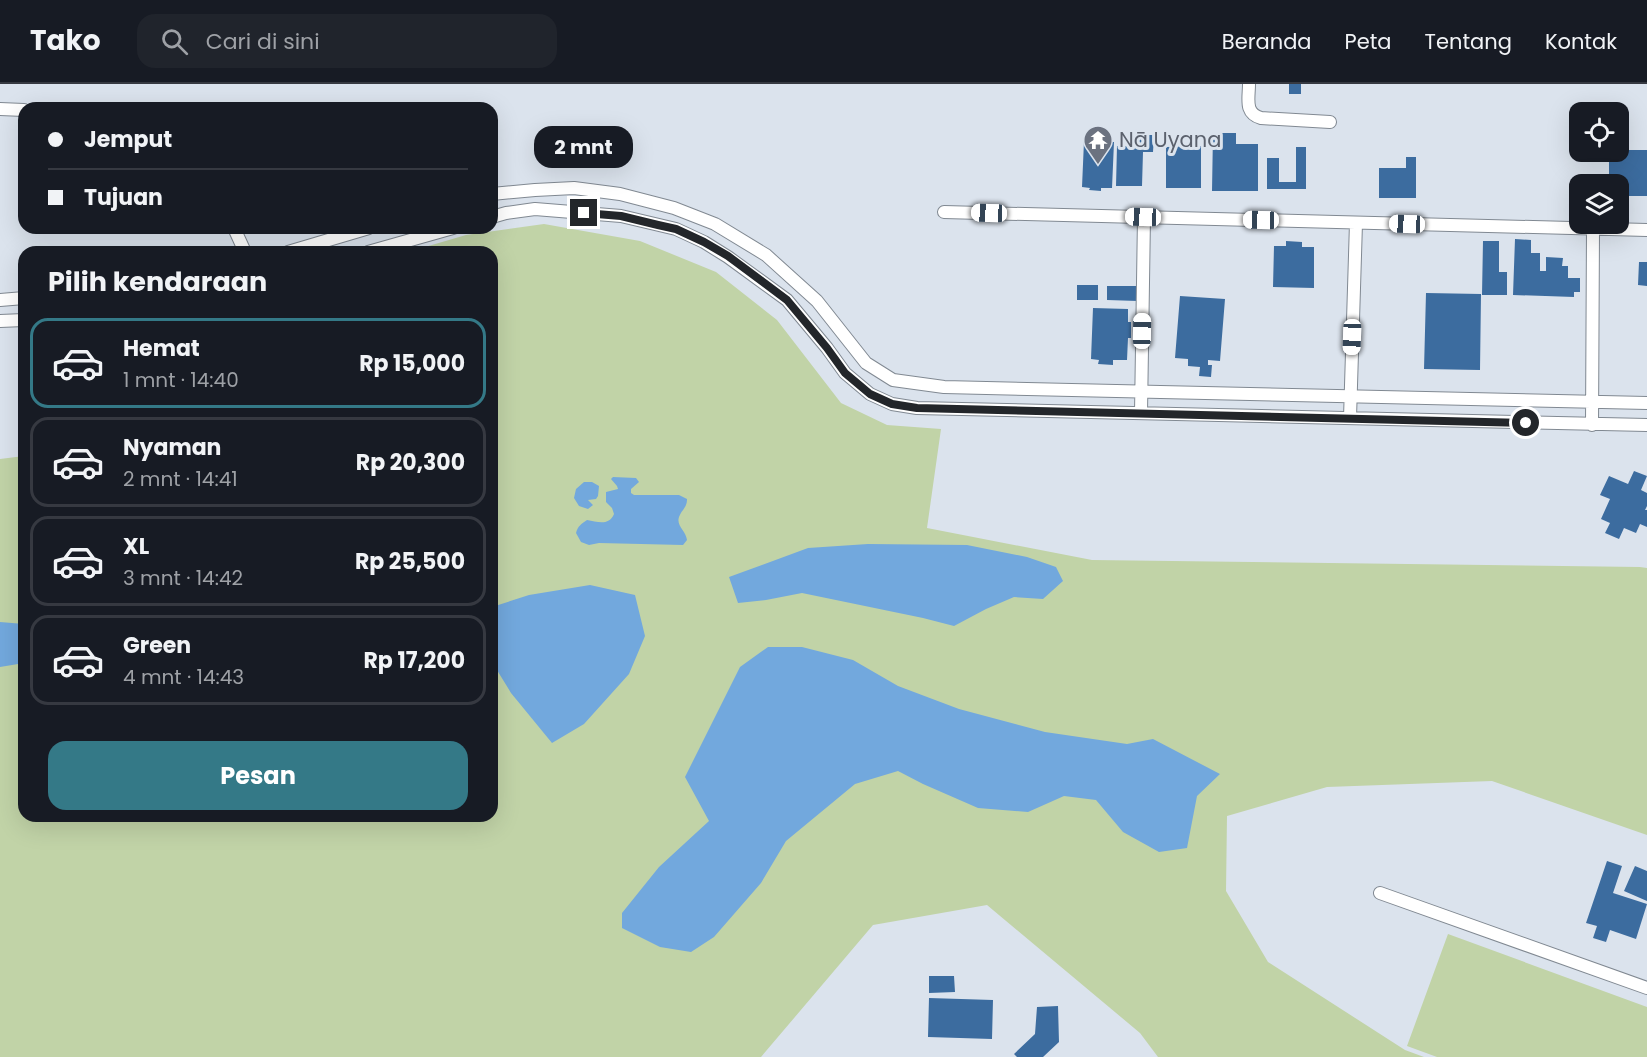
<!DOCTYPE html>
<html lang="id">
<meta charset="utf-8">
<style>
body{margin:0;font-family:Poppins,sans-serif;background:#20242c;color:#f1f3f6;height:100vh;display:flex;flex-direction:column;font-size:22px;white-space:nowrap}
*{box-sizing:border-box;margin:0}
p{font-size:20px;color:#9ea1a6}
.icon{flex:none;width:33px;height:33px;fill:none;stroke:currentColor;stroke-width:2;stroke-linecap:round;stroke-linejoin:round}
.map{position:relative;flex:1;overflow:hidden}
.drawer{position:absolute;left:18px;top:162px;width:480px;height:576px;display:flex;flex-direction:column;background:#171b24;border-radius:18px;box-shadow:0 6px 24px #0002}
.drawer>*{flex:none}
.hud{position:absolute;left:18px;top:18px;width:480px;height:132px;border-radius:18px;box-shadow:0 6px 24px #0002;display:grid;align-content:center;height:132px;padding:0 30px;background:#171b24}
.tools{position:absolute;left:1569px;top:18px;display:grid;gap:12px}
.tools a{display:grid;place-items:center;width:60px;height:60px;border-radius:12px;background:#171b24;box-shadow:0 6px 24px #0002;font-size:30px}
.end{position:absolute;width:27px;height:27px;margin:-14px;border:8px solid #23262a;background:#fff;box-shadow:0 0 0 3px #fff}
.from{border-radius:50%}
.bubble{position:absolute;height:42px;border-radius:18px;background:#171b24;box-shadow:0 6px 24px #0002;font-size:20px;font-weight:700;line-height:42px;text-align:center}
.car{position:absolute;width:18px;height:36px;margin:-18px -9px;border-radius:8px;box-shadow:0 0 4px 2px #0007;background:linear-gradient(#fff 24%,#345 0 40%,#fff 0 76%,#345 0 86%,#fff 0)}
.hud b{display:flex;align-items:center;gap:21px;height:57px;font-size:22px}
.hud b+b{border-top:2px solid #363941}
.hud i{width:15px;height:15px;background:#f1f3f6}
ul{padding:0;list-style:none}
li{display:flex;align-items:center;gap:18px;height:90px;margin:0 12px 9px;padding:0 18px;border:3px solid #363941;border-radius:18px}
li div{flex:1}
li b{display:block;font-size:22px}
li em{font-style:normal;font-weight:700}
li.selected{border-color:#347987}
li>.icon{width:54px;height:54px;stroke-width:1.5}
h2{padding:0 30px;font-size:27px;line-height:72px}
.cta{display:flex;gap:12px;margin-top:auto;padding:12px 30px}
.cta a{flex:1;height:69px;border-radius:18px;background:#347987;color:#fff;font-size:24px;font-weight:700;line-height:69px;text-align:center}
header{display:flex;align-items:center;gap:36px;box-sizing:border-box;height:84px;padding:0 30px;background:#171b24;border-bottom:2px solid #363941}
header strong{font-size:28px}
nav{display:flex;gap:33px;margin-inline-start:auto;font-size:21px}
.search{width:420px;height:54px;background:#20242c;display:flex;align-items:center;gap:15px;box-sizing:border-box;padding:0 21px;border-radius:18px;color:#9ea1a6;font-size:22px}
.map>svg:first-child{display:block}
.green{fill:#c1d3a7}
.water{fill:#72a8dd}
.building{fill:#3c6c9f}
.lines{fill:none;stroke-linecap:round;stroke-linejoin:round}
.minor-casing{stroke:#818992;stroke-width:14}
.minor{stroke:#fff;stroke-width:12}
.route{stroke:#23262a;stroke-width:8}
.labels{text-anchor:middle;stroke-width:6;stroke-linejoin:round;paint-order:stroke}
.worship-label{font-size:21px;fill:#5b616d;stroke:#dbe3ed;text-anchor:start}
</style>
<header>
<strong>Tako</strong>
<div class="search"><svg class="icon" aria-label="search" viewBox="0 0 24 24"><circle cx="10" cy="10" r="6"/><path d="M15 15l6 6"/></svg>Cari di sini</div>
<nav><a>Beranda</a><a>Peta</a><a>Tentang</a><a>Kontak</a></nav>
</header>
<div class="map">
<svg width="1647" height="973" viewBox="0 0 1647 973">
<rect width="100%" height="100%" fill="#dbe3ed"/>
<!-- green -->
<path class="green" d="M544 140 640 157 716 188 777 236 841 319 887 341 941 345 927 444 1092 476 1640 483 1647 484V751L1492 697 1327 703 1227 732 1226 807 1268 878 1405 966 1424 973H1158L1140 949 987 821 873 841 761 973H0V375L24 372V732H492V168H408L466 151Z
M1448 850 1647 923V973H1437L1407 962Z"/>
<!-- water -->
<path class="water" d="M613 393 636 394 639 398 631 405V409L634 411H679L687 415C687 424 682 425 679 433 676 442 686 447 687 456L683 461 599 459 589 461 581 458 576 449C578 442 581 440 587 436 598 438 609 442 614 430L612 424 606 418V408L618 405 617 402 611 395Z
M584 398H592L599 402 598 412 596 415 588 416 593 421 588 425 579 422 574 414 576 405Z
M868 460 967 461 1027 473 1056 483 1063 497 1043 515 1014 513 986 525 954 542 923 534 802 509 766 516 738 519 729 493 808 464Z
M590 501 635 511 645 552 629 590 584 640 552 659 511 609 492 578V523L529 511Z
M0 538 24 540V579L0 583Z
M768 563H802L853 576 898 602 959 625 1045 648 1127 660 1153 655 1220 690 1197 712 1187 764 1159 768 1123 748 1096 716 1064 712 1028 728 978 724 923 700 898 687 855 700 786 757 761 799 714 853 691 868 660 863 622 844V829L659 783 709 737 685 693 740 583Z"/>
<!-- building -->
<path class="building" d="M1289 0H1301V10H1289Z
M1213 49H1236V60H1258V107H1212Z
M1128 51H1154L1153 68H1143L1142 102H1116L1117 62H1127Z
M1084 57 1114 58 1112 104H1101V107L1089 106 1090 104 1082 103Z
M1201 62V104H1166V63Z
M1296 63H1306V105H1267V74H1279V98H1296Z
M1618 66H1647V112H1618V100H1615L1616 91H1609V73H1617Z
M1406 73H1416V114H1379V84H1406Z
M1515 155 1531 156V169H1540V187H1546V173L1563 174 1562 182H1568V194H1580V208H1574V213L1513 211Z
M1286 157 1302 158V163H1314V204L1273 203 1274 162H1286Z
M1483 157H1499V188H1507V211H1482Z
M1639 178H1647V202L1638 201Z
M1077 201H1098V216H1077Z
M1107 202H1138V217L1107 216Z
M1426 209 1481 210 1480 286 1424 285Z
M1180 212 1225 215 1220 277 1208 276V281H1212L1211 293 1199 292 1200 283 1188 282V275L1175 274Z
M1093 224 1128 225V238H1131V254H1128L1127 276H1113V281L1098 280 1099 276 1091 275Z
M1634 387 1647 392 1641 406 1647 409V422L1645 426H1647V443L1640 440 1636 449 1624 444 1619 455 1605 449 1610 439 1601 435 1610 415 1600 411 1609 392 1628 400Z
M1607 777 1622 782 1613 809 1647 820 1636 855 1610 846 1606 858 1593 854 1597 842 1586 839Z
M1635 782 1647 787V817L1624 807Z
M929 892H954L955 908 929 909Z
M929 914 993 916 992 955 928 953Z
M1058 922 1059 958 1043 973H1017L1014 970 1035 950 1037 923Z"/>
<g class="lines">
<!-- minor casing -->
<g class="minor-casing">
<path id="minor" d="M1249 0C1249 15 1244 29 1261 34L1330 38
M0 25 24 26
M492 110 535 106 574 104 620 110 674 124 715 140 766 171 817 217 866 279 893 296 944 303 1647 319
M944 128 1647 146
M492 133 506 129 535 125 621 132 676 145 704 158 728 173 787 216 827 264 845 289 870 310 892 320 917 324 1647 341
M234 144 245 168
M288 168 369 144
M368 168 453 144
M0 216 24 214
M0 237 24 236
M1141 329 1144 133
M1350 334 1356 139
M1592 341 1593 145
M1380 809 1647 904"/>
</g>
<!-- minor -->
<use href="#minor" class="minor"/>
</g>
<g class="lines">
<!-- route -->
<path class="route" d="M584 129 621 132 658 141 676 145 704 158 728 172 787 216 827 264 845 289 870 310 892 320 917 324 1526 339"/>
</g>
<!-- icons -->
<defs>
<g id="temple-pin" transform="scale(1.5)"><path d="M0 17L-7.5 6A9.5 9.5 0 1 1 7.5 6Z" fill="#6b7280" stroke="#dbe3ed"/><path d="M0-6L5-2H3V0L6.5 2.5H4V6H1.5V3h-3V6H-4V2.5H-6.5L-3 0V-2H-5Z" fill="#fff"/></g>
</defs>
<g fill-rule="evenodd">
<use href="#temple-pin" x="1098" y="56"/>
</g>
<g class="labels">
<!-- worship labels -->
<g class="worship-label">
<text x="1119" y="63">Nā Uyana</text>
</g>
</g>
</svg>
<div class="tools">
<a><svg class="icon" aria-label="locate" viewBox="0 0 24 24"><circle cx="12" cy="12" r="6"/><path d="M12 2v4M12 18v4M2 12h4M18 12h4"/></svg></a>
<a><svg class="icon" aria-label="layers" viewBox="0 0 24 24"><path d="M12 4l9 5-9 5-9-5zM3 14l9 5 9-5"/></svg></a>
</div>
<i class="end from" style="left:1526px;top:339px"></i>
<i class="end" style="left:584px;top:129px"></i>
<div class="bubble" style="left:534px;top:42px;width:99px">2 mnt</div>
<i class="car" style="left:989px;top:129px;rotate:272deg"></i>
<i class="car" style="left:1143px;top:133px;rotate:272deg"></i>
<i class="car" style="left:1261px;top:136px;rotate:271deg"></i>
<i class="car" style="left:1407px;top:140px;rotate:272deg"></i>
<i class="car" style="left:1142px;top:247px;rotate:1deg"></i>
<i class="car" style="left:1352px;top:253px;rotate:182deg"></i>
<div class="hud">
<b><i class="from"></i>Jemput</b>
<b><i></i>Tujuan</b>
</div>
<section class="drawer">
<h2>Pilih kendaraan</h2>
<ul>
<li class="selected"><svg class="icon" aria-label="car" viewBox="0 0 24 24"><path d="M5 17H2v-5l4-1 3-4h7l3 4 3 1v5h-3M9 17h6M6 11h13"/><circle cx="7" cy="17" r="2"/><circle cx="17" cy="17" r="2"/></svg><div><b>Hemat</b><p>1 mnt · 14:40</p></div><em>Rp 15,000</em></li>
<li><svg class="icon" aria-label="car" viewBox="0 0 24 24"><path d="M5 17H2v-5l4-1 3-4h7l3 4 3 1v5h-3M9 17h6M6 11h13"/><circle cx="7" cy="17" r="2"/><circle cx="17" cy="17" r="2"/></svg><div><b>Nyaman</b><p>2 mnt · 14:41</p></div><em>Rp 20,300</em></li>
<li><svg class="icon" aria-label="car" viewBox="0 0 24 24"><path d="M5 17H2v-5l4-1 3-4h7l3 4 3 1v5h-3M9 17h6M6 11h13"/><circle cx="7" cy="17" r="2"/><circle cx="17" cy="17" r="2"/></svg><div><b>XL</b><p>3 mnt · 14:42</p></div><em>Rp 25,500</em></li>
<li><svg class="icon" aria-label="car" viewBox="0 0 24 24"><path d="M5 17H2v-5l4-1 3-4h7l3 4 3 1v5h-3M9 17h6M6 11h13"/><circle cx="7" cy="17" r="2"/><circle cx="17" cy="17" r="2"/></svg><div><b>Green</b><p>4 mnt · 14:43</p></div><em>Rp 17,200</em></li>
</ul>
<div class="cta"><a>Pesan</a></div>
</section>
</div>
